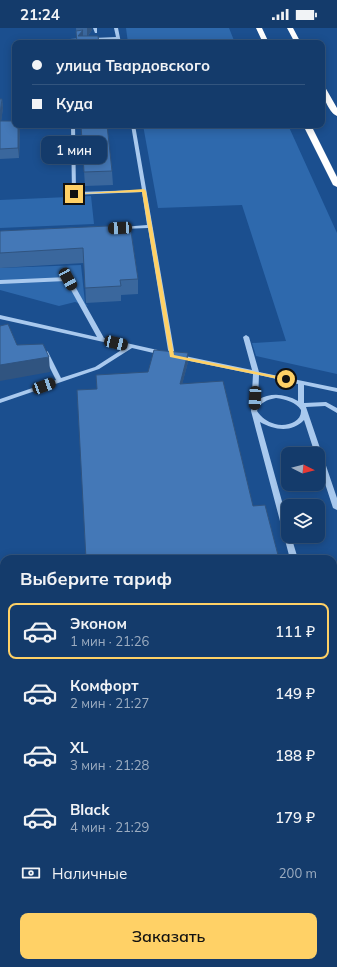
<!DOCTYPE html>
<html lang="ru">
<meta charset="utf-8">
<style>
body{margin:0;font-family:Mulish,sans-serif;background:#214673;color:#f1f3f6;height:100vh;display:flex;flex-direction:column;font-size:15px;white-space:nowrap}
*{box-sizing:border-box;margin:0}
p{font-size:13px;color:#9dadc1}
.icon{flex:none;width:22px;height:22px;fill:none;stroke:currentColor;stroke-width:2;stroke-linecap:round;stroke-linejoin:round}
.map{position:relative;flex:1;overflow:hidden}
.details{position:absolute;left:0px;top:527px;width:337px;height:412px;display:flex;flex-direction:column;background:#143b6b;border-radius:12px 12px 0 0;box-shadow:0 2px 10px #0003,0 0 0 1px #33557e}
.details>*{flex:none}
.hud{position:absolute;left:12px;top:12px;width:313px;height:88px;border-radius:8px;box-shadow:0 2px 10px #0003,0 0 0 1px #33557e;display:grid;align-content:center;height:88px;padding:0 20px;background:#143b6b}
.needle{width:26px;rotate:96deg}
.controls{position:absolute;left:281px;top:419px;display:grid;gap:8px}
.controls a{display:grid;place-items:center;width:44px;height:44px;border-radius:8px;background:#143b6b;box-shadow:0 2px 10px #0003,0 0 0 1px #33557e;font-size:20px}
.end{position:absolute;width:18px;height:18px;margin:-9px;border:5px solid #ffd166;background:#111;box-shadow:0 0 0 2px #111}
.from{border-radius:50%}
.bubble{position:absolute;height:28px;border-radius:8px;background:#143b6b;box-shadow:0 2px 10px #0003,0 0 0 1px #33557e;font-size:13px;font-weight:600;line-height:28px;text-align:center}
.car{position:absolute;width:12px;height:24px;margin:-12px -6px;border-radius:5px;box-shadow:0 0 3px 1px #0007;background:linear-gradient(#222 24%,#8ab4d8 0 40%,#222 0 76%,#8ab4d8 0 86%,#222 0)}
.hud b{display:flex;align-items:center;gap:14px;height:38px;font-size:15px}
.hud b+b{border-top:1px solid #33557e}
.hud i{width:10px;height:10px;background:#f1f3f6}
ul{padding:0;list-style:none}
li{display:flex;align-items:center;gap:12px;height:56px;margin:0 8px 6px;padding:0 12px;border:2px solid transparent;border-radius:8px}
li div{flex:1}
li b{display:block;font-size:15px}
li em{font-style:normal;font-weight:600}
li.current{border-color:#ffd166}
li>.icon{width:36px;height:36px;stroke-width:1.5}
h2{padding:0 20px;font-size:18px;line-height:48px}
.pay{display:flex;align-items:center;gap:10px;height:44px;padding:0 20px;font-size:15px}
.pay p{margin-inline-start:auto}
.cta{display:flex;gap:8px;margin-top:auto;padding:8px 20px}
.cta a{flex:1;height:46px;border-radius:8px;background:#ffd166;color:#111;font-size:16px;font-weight:600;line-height:46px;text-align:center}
.status{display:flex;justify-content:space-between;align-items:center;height:28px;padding:0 20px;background:#143b6b;direction:ltr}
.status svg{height:11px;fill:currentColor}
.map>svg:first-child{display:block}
.green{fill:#2e69ad}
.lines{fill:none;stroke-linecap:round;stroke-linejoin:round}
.minor{fill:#a9c9ee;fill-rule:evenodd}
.highway{fill:#fff;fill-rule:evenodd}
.wall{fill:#3a679d}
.shaded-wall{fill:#305480}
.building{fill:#4478b7;stroke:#305480}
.route{fill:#ffd166}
</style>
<div class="status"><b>21:24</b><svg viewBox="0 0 49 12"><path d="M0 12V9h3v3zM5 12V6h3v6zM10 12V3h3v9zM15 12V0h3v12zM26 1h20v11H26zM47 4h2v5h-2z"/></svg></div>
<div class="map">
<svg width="337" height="939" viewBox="0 0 337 939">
<rect width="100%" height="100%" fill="#1b4f8f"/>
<!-- green -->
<path class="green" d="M126 0H229L235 15H128Z
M143 97H288L337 205V346L256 328 252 315 286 313 242 177 158 180Z
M91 168 94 196 0 200V172Z
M81 237 85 275 88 278 75 274 59 278 0 262V240Z"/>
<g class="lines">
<!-- minor -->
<path class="minor" d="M93 0H97V5H95Z
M114 0H118L121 15H117L116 11 72 13V15H68V12L70 11 116 9Z
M71 97H75L76 164 142 162 131 97H135L175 328 174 329 172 330 169 328 148 200 122 201 120 200 122 199 147 197 142 164 72 167Z
M68 249 71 251 104 310 162 323 165 325 162 327 132 320 99 341 0 375V371L56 352 42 324 43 323H47L48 324 61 350 95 339 126 319 0 291V287L97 309 66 253 0 256V252Z
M246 307 249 309 259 344 337 360V364L304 357V375L326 374 337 380V385L325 378 306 379 337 470V482L333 480 318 434V426H315L304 392C292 405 274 402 260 394L288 495V508H291L298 531H290L251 383 253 346 180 331 177 329 180 327 252 342 243 309ZM259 347 298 356V373C285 366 271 364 258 372ZM276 370C285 371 296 374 301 382 302 395 285 399 275 396 267 394 261 389 257 383 260 374 267 372 276 370Z
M0 615 3 616 4 618V665L1 664 0 662Z
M333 675 336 676 337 678V698L334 697 333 695Z
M4 803V811L0 812V804Z
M16 935H26V939H16Z"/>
<!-- highway -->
<path class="highway" d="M256 0H262L269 15H263Z
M287 0H293L301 15H295Z
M322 57 325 59 337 80V88C328 84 322 66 322 57Z
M303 97H311L337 149V159L333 157Z"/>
</g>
<!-- wall -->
<path class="wall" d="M76 0H92V2L88 8 77 15Z
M0 71H2L3 80 1 93 20 102 19 130 0 131Z
M81 97 112 143 113 157 85 158Z
M130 197 138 251V266L121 267V273L86 275 84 235 0 240V203Z
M188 334 182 356 253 478 278 527V531H86L97 361Z
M333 746 335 753 333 761Z
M333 810 337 827V910L333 911Z"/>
<!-- shaded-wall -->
<path class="shaded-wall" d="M87 0H92V2L87 9Z
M83 2V14L78 8Z
M2 71 3 80 0 103V86Z
M18 97H19L20 102 19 130 18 120Z
M188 325V334L180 365V356Z
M49 329 50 344 0 353V337Z
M0 876 4 939H0Z"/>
<!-- building -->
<path class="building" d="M83 2 78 8H98L99 15H77L76 3Z
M0 71H2L0 86Z
M0 93H15V97H18V120L0 121Z
M81 97H107L112 143 84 144Z
M130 197 138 251 120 252 121 258 85 260 83 220 0 225V203Z
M8 296 17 317 43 316 49 329 0 337V298Z
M154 322 188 325 180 356 223 353 253 478 265 477 278 527H265L266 531H86L77 362 97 361 96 347 148 344Z
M333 746 335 753H333Z
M333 810 337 827V903H333Z"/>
<!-- route -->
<path class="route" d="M144 161 146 163 174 327 286 350 288 353 170 329 142 164 72 166Z"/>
</svg>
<div class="controls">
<a><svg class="needle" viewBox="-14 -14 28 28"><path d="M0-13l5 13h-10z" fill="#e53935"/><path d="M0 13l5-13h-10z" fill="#9dadc1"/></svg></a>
<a><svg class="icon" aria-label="layers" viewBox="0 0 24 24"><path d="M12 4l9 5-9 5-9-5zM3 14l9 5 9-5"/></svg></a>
</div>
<i class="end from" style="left:286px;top:351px"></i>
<i class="end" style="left:74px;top:166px"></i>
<div class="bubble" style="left:41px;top:108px;width:66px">1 мин</div>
<i class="car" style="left:120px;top:200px;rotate:267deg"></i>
<i class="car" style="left:68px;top:251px;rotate:151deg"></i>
<i class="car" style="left:116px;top:315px;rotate:103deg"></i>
<i class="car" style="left:44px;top:358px;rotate:70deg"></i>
<i class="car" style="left:255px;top:370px;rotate:183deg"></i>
<div class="hud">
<b><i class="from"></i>улица Твардовского</b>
<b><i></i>Куда</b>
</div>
<section class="details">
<h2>Выберите тариф</h2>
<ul>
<li class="current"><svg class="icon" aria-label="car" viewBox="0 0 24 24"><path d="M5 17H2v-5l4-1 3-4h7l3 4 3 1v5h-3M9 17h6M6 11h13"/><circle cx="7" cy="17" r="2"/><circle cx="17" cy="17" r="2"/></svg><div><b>Эконом</b><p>1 мин · 21:26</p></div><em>111 ₽</em></li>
<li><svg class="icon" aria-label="car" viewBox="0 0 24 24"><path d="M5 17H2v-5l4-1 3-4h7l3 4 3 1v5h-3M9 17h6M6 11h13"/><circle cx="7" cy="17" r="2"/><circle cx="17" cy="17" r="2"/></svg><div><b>Комфорт</b><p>2 мин · 21:27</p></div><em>149 ₽</em></li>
<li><svg class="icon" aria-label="car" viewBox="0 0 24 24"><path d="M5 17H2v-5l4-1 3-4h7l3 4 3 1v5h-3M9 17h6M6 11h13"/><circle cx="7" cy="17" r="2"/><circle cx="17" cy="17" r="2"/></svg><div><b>XL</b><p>3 мин · 21:28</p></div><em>188 ₽</em></li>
<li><svg class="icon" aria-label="car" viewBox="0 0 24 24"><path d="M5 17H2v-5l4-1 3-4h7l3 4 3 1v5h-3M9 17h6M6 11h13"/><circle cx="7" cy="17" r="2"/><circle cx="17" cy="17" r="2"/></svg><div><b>Black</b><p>4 мин · 21:29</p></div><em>179 ₽</em></li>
</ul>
<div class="pay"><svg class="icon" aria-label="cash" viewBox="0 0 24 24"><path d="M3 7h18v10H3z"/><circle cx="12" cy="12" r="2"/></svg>Наличные<p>200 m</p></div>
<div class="cta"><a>Заказать</a></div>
</section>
</div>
